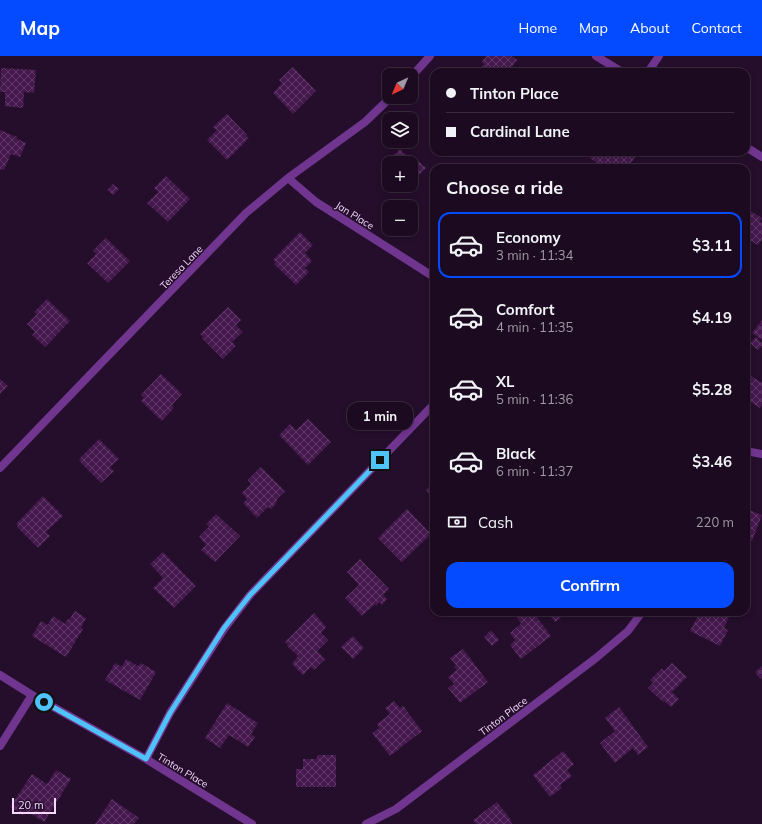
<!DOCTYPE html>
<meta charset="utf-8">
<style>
body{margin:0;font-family:Mulish,sans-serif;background:#29182d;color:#f1f3f6;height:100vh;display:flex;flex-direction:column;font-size:15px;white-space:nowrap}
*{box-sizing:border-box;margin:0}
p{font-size:13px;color:#a09aa5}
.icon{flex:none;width:22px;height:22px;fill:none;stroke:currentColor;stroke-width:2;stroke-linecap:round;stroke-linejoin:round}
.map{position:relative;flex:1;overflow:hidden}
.panel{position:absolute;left:430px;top:108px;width:320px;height:452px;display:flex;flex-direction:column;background:#1c0a20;border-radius:12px;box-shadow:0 2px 6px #0003,0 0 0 1px #3a2b3e}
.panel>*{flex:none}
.hud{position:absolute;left:430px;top:12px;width:320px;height:88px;border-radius:12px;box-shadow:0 2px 6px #0003,0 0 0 1px #3a2b3e;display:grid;align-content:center;height:88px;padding:0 16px;background:#1c0a20}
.needle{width:26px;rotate:224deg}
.controls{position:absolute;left:382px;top:12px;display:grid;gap:8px}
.controls a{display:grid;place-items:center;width:36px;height:36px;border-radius:8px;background:#1c0a20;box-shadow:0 2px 6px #0003,0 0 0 1px #3a2b3e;font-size:20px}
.scale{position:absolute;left:12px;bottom:10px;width:44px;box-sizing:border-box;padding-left:4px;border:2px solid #f5d8ff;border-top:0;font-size:11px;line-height:14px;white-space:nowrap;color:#f5d8ff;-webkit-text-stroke:3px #250e2b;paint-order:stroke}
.end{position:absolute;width:18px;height:18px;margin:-9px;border:5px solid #4fc3f7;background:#111;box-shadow:0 0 0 2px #111}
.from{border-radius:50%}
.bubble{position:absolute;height:28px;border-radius:12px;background:#1c0a20;box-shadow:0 2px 6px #0003,0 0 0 1px #3a2b3e;font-size:13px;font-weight:700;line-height:28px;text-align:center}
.hud b{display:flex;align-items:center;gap:14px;height:38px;font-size:15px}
.hud b+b{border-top:1px solid #3a2b3e}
.hud i{width:10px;height:10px;background:#f1f3f6}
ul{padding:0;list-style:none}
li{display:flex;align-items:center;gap:12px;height:66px;margin:0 8px 6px;padding:0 8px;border:2px solid transparent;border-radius:12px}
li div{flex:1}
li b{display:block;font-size:15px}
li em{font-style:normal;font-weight:700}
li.selected{border-color:#044aff}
li>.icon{width:36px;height:36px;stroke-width:1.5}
h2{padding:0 16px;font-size:18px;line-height:48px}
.pay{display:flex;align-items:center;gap:10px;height:44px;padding:0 16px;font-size:15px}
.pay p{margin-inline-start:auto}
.button{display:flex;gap:8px;margin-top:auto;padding:8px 16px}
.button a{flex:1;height:46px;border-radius:12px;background:#044aff;color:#fff;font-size:16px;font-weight:700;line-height:46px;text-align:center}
header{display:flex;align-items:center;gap:24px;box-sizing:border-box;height:56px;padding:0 20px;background:#044aff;color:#fff}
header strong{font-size:19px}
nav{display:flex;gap:22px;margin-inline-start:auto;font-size:14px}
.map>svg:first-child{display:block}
.building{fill:url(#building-cross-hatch)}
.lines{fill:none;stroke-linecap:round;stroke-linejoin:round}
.minor{stroke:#70358e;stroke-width:8}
.tertiary{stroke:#70358e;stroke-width:8}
.route{stroke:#4fc3f7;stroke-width:5}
.labels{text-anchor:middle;stroke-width:3;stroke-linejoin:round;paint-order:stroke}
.street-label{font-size:10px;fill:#f5d8ff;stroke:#250e2b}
</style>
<header>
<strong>Map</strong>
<nav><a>Home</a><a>Map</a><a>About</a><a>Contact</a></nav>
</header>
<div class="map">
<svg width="762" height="768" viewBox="0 0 762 768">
<defs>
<pattern id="building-cross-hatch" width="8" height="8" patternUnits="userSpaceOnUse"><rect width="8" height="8" fill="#45184e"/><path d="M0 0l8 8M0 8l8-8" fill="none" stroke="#603969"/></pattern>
</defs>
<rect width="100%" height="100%" fill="#250e2b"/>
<!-- building -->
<path class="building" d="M486 0H511L517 4 508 16H478L484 8 482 6Z
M293 11 316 35 293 58 273 37 282 27 279 24Z
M1 12 36 14 34 37 24 36 23 52 5 50V36H0Z
M227 58 247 79 246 80 249 82 227 104 207 84 217 74 213 71Z
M0 74 17 81V83L26 87 20 101 11 98 4 114 0 113Z
M400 93 410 103 413 100 426 112 411 128V107H389V121L380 113Z
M594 96H639L627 112H604L590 102Z
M166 120 190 143 168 166 147 147 158 136 154 132Z
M113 128 119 133 113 139 107 134Z
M397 129H410L404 136Z
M747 153 762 162 760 166 762 167V183L758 189 746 182Z
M300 176 313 189 305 197 312 205 305 212 309 216 296 229 274 208 276 206 273 204Z
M106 182 130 205 108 227 87 207 96 198 93 195Z
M47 243 70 265 45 291 32 279 35 276 27 268 37 258 34 256Z
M228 251 241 264 236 269 243 276 232 286 236 290 223 303 202 282 203 281 200 278Z
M762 264V284L752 277Z
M756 281 762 287V290L758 294 750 287Z
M746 317 762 327V348L760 352 746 343Z
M161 318 182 338 172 349 174 352 162 365 141 345 144 342 141 339Z
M0 323 8 330 0 338Z
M308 363 331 386 308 409 279 379 290 368 296 374Z
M99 383 119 403 110 411 114 415 101 427 81 407V406L79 403Z
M261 411 285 435 277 443 276 448 271 453 268 451 257 462 243 447 247 443 242 437 251 428 248 424Z
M434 425V442L426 434Z
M43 440 63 460 46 476 50 480 38 492 17 471 18 470 16 468Z
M407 453 431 478 402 506 378 482Z
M746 453 762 459 752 485 746 483Z
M216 458 240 480 215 506 201 494 206 489 199 481 209 471 206 468Z
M163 496 196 530 174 552 153 532 163 522 150 508Z
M360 503 389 533 383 539 387 543 382 549 379 546 376 550 375 548 362 560 345 542 359 529 347 516Z
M75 555 86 562 81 571 83 573 66 601 32 580 41 565 48 569 53 560 65 568 68 563 69 564Z
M514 556H533L551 580 521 603 510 589 515 584 510 577 521 568Z
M547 556H556L561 562 555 566 547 557Z
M700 556H722L729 561 724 572 728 574 720 590 690 575Z
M314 557 326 571 321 577 328 584 317 595 325 603 314 614 311 611 303 619 292 608 298 600 287 590 288 589 285 586Z
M491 574 499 584 492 590 484 581Z
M353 580 364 592 353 603 341 591Z
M463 593 488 626 460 647 448 632 454 628 448 621 457 614 454 611 456 609 450 602Z
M126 603 138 610 141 607 156 616 140 644 105 624 115 607 122 611Z
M672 607 687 621 672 636 679 643 671 651 664 645 663 646 648 632 653 627 650 624 662 612 664 615Z
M762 610V622L760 623 755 616Z
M394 645 400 652 403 650 422 675 390 700 372 677 379 672 377 668 390 658 385 652Z
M227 647 258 667 251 678 255 681 248 691 229 679 220 692 205 682Z
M619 651 648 691 638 699 633 692 615 707 600 687 615 675 605 662Z
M563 695 574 708 567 714 572 720 560 729 562 732 550 741 533 719Z
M317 699H336V731H296V713H303V703H317Z
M56 714 71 723 44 766 26 755 23 759 10 751 32 718 47 728Z
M112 743 139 762 134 768H95Z
M497 746 511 764 510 765 512 768H476L473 764Z"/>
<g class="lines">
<!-- minor -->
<path class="minor" d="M648 16 659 0
M411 21 430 0
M288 122 316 146 434 221
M746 395 762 398
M0 412 246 157 288 122 365 66 391 41
M0 619 32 639 146 703 252 768
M0 690 32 639
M146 703 170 657 224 573 250 539 434 348
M366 768 396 753 596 602 628 575 642 556"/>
<!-- tertiary -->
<path class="tertiary" d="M596 0 622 16
M746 91 762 101"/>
</g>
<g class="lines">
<!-- route -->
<path class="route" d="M44 646 146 703 170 657 224 572 250 539 380 404"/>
</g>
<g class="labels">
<!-- street labels -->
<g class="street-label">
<text transform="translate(355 159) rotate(32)" y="4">Jan Place</text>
<text transform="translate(181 211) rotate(-46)" y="4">Teresa Lane</text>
<text transform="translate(503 660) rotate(-37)" y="4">Tinton Place</text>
<text transform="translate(183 714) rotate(31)" y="4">Tinton Place</text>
</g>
</g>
</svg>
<div class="controls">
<a><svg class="needle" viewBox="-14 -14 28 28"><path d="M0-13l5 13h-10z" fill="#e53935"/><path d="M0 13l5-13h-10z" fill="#a09aa5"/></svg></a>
<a><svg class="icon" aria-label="layers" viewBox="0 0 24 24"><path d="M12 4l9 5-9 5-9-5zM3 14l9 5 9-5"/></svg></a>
<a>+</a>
<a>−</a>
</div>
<div class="scale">20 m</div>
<i class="end from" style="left:44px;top:646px"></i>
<i class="end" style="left:380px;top:404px"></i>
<div class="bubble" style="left:347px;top:346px;width:66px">1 min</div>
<div class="hud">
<b><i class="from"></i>Tinton Place</b>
<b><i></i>Cardinal Lane</b>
</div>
<section class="panel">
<h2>Choose a ride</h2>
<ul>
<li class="selected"><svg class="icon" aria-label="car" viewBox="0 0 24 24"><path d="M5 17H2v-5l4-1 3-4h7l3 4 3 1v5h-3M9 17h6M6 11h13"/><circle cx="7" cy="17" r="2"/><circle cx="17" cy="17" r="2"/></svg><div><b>Economy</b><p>3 min · 11:34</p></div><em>$3.11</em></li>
<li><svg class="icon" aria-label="car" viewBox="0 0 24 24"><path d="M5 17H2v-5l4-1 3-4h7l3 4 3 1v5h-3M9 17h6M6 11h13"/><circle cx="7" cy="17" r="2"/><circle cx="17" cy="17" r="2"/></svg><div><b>Comfort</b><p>4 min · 11:35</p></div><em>$4.19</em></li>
<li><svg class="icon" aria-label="car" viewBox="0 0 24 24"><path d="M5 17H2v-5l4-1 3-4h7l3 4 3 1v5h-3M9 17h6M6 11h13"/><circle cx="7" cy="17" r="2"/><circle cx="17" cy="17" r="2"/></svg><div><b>XL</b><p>5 min · 11:36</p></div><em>$5.28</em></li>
<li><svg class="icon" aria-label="car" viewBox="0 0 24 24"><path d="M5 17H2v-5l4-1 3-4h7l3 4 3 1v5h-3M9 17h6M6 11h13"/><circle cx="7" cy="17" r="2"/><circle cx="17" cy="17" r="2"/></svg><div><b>Black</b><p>6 min · 11:37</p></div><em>$3.46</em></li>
</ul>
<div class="pay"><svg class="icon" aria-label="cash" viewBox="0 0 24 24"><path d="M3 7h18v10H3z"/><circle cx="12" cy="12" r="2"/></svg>Cash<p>220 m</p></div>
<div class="button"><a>Confirm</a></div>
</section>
</div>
